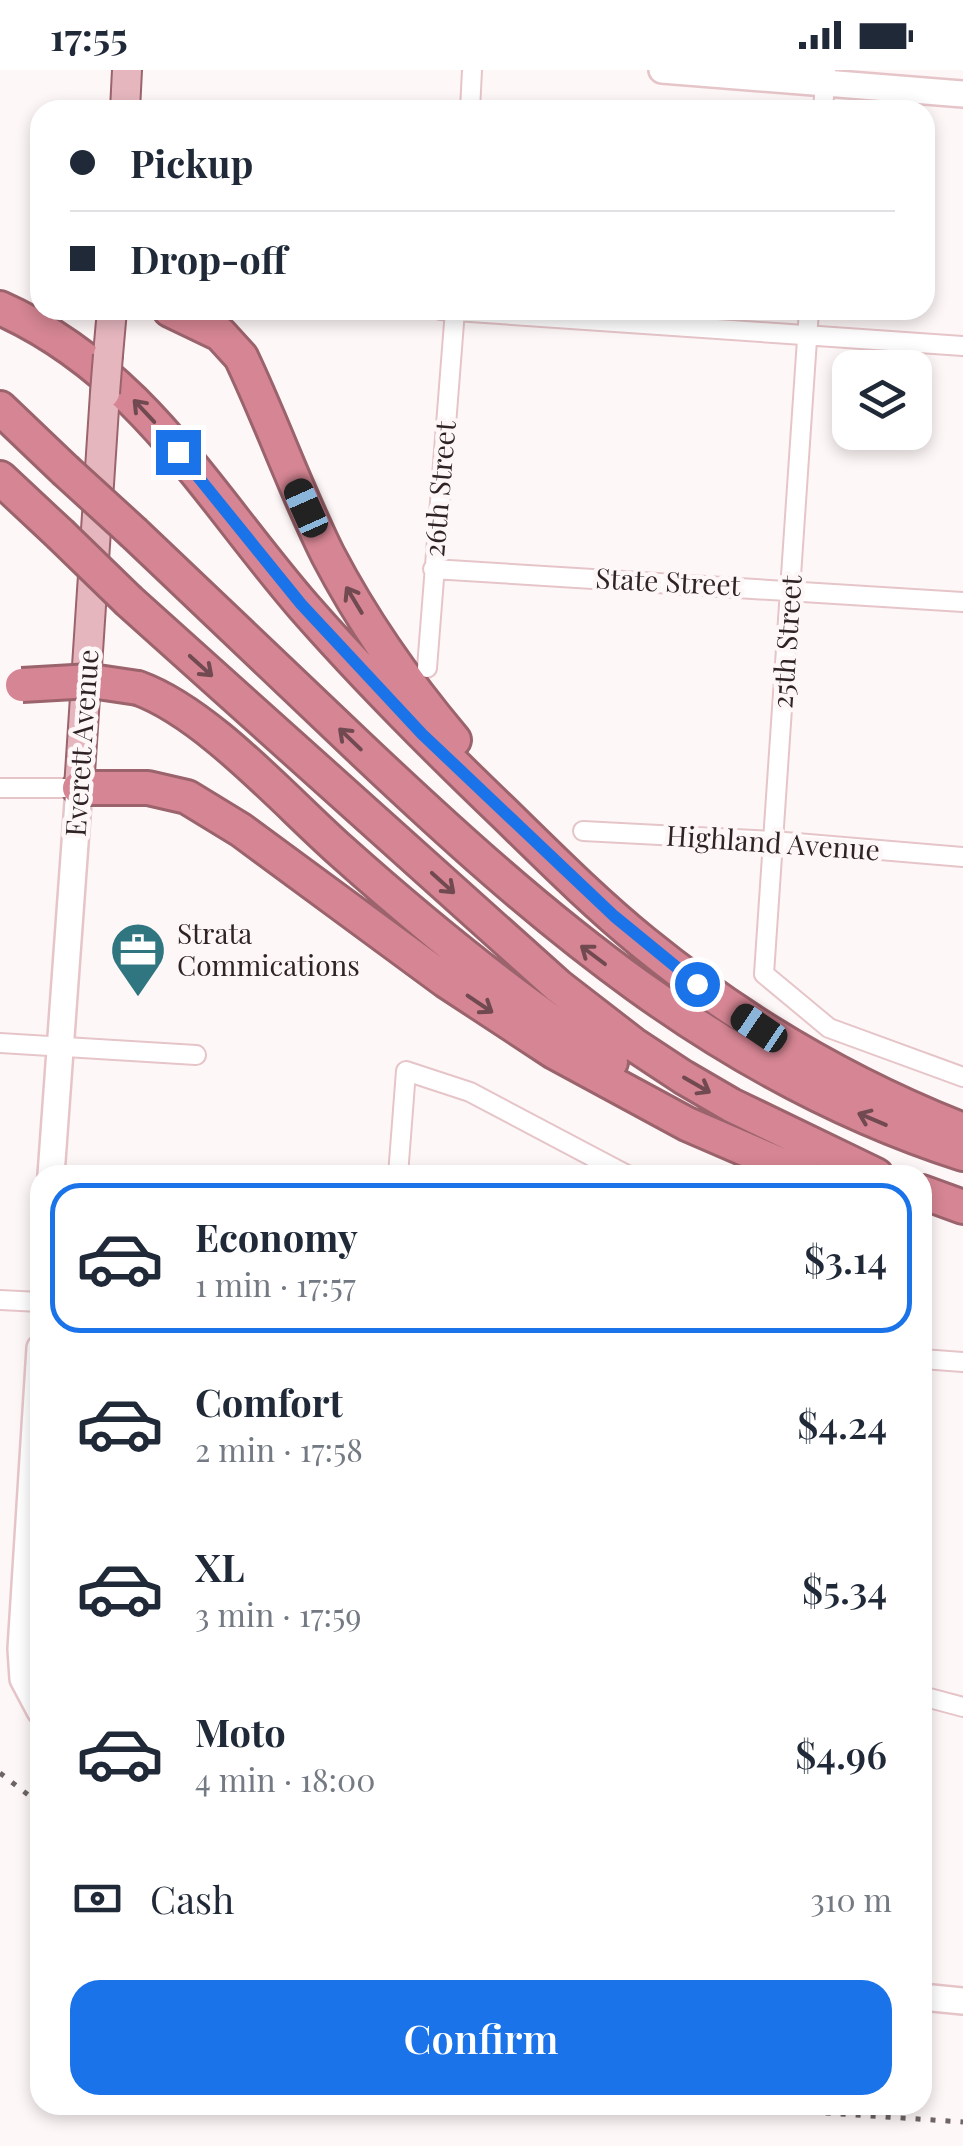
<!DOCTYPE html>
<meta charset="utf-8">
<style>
body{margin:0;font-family:"Playfair Display",serif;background:#f2f2f3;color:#1f2937;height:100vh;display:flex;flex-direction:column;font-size:38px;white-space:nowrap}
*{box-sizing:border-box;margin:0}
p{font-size:32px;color:#747a83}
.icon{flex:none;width:55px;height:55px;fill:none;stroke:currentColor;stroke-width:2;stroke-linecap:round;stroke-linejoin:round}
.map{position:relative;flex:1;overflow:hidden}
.sheet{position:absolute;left:30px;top:1095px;width:902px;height:950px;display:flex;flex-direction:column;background:#fff;border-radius:30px;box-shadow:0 5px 15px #0003}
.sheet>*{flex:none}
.hud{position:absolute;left:30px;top:30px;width:905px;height:220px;border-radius:30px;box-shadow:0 5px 15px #0003;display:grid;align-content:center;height:220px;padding:0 40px;background:#fff}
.controls{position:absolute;left:832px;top:280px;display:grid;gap:20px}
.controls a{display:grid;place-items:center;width:100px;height:100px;border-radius:20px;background:#fff;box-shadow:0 5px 15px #0003;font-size:50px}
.end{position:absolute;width:45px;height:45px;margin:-22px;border:12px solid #1a73e8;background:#fff;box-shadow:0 0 0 5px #fff}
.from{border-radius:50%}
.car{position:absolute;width:30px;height:60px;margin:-30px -15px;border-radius:12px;box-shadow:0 0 8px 2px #0007;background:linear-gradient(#222 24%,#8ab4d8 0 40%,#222 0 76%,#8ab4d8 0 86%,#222 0)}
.hud b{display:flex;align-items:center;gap:35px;height:95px;font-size:38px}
.hud b+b{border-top:2px solid #e0e1e3}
.hud i{width:25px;height:25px;background:#1f2937}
ul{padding:18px 0 0;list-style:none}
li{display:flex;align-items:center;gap:30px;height:150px;margin:0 20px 15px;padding:0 20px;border:5px solid transparent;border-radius:30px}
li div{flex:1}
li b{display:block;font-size:38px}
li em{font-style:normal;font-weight:600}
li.on{border-color:#1a73e8}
li>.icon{width:90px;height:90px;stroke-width:1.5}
.pay{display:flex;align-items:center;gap:25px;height:110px;padding:0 40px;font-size:38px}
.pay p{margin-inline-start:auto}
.cta{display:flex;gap:20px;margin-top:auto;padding:20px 40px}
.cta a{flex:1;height:115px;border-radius:30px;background:#1a73e8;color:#fff;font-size:40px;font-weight:600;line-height:115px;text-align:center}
.status{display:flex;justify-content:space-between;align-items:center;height:70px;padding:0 50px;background:#fff;direction:ltr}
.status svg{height:28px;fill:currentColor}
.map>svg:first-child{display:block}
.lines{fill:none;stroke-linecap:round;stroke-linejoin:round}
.minor-casing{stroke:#e6c5c9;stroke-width:22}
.secondary-casing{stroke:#e6c5c9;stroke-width:30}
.primary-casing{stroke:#9b636c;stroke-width:32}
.motorway-casing{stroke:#9b636c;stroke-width:38}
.minor{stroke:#fff;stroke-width:18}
.secondary{stroke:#fff;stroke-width:25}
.primary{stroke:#e6b6be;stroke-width:28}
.motorway{stroke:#d58593;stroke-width:32}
.rail{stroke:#6e6466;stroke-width:5;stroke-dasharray:5 10;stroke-linecap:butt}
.primary-bridge-casing{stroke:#9b636c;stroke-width:32;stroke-linecap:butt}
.motorway-bridge-casing{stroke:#9b636c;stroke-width:38;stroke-linecap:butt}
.primary-bridge{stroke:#e6b6be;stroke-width:28}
.motorway-bridge{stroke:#d58593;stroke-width:32}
.oneway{stroke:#714a51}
.route{stroke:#1a73e8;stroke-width:12}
.labels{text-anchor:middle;stroke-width:9;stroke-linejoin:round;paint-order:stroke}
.street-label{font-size:28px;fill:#2f2325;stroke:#fef7f8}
.poi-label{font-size:28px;fill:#2f2325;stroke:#fef7f8;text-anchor:start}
</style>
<div class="status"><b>17:55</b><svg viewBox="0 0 49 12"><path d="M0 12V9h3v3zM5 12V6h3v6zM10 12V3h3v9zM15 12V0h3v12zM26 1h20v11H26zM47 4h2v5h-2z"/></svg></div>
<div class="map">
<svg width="963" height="2076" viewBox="0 0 963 2076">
<rect width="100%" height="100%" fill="#fef7f8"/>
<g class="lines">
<!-- minor casing -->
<g class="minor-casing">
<path id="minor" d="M470 40 472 0
M823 40 826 0
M441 240 963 276
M809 240 764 904 829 958 963 1007
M433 499 963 532
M427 598 455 240
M0 718H79
M583 761 773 771 963 787
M0 973 196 985
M398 1105 406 1001 470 1022 627 1105
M0 1230 40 1232
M922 1289 963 1292
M922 1626 963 1637"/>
</g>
<!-- secondary casing -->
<g class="secondary-casing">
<path id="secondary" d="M662 0 963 24
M51 1105 79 718
M40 1278 21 1579 23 1609 40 1641
M922 1927 963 1931"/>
</g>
<!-- primary casing -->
<g class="primary-casing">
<path id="primary" d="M125 40 127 0
M108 285 112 240
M79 718 105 323"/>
</g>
<!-- motorway casing -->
<g class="motorway-casing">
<path id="motorway" d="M0 238C141 301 207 425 304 537 368 610 435 677 505 744 550 788 595 833 644 873 741 952 846 1014 963 1060
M170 240 220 264 241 287C272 352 296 421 328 485 363 552 406 613 454 670
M0 338 65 400
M0 408 60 464
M134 463C209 534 284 606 359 677 541 849 720 1006 963 1084
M129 531 558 916 633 974 683 1007 731 1035 876 1105
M138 618C207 643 284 730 340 780 425 856 515 930 611 992
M79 718H148L187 727 241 760 446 911 554 982 687 1054 805 1105
M922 1122 963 1137"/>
</g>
<!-- minor -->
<use href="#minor" class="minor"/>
<!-- secondary -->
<use href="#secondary" class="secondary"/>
<!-- primary -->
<use href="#primary" class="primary"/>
<!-- motorway -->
<use href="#motorway" class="motorway"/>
<!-- rail -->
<path class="rail" d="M0 1703 40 1734
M706 2035 963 2052"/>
<!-- primary-bridge casing -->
<g class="primary-bridge-casing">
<path id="primary-bridge" d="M105 323 108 285"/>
</g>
<!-- motorway-bridge casing -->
<g class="motorway-bridge-casing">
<path id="motorway-bridge" d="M65 400 134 463
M60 464 129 531
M22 615 91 611 138 618"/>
</g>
<!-- primary-bridge -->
<use href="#primary-bridge" class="primary-bridge"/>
<!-- motorway-bridge -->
<use href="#motorway-bridge" class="motorway-bridge"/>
</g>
<!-- one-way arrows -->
<defs><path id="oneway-shaft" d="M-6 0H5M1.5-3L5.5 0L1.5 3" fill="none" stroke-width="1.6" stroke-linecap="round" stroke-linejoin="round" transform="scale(2.5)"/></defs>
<g class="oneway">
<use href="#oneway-shaft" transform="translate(144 341) rotate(-133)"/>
<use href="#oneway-shaft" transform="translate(354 530) rotate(-121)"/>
<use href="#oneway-shaft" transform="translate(201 596) rotate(42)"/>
<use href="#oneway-shaft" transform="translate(350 669) rotate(-136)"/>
<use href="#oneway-shaft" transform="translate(443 813) rotate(42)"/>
<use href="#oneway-shaft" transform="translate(593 885) rotate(-143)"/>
<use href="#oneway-shaft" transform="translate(480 934) rotate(34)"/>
<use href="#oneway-shaft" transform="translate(697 1015) rotate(30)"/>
<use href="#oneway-shaft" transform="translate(872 1049) rotate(-157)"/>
</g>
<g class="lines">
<!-- route -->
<path class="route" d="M178 382 301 534 422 664 614 846 697 914"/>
</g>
<!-- icons -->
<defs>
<g id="office-pin" transform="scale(2.875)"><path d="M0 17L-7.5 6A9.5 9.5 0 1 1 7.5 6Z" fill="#2f7681" stroke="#fef7f8"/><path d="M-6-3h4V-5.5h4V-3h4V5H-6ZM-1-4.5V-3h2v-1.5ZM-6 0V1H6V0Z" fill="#fff"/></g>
</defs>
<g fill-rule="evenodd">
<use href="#office-pin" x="138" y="880"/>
</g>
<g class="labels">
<!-- street labels -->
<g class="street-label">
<text transform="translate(440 419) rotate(-85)" y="10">26th Street</text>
<text transform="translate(668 512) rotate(3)" y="10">State Street</text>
<text transform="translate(787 572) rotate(-86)" y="10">25th Street</text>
<text transform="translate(82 673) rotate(-86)" y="10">Everett Avenue</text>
<text transform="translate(773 773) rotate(4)" y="10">Highland Avenue</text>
</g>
<!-- poi labels -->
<g class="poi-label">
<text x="177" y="874">Strata<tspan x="177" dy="32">Commications</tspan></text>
</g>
</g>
</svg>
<div class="controls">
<a><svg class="icon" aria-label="layers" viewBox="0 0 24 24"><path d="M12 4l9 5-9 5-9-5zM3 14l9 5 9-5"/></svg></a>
</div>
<i class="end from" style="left:697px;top:914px"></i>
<i class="end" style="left:178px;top:382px"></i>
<i class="car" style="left:306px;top:438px;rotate:336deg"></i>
<i class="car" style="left:759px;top:958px;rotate:304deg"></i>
<div class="hud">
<b><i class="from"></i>Pickup</b>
<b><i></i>Drop-off</b>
</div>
<section class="sheet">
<ul>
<li class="on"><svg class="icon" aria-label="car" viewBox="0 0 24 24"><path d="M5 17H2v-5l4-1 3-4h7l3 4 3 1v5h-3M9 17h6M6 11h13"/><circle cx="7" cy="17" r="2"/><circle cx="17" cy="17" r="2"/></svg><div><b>Economy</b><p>1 min · 17:57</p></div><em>$3.14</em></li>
<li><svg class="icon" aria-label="car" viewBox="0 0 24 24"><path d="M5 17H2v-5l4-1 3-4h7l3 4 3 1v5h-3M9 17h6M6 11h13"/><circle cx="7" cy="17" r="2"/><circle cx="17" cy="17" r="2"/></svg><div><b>Comfort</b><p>2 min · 17:58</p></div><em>$4.24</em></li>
<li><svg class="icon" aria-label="car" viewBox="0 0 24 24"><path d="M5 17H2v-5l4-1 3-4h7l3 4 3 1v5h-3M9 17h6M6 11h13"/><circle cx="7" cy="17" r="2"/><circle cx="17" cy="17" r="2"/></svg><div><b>XL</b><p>3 min · 17:59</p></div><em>$5.34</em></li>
<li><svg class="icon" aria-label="car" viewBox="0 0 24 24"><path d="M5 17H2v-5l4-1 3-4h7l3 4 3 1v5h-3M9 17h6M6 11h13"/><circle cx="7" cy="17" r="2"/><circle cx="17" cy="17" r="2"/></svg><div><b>Moto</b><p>4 min · 18:00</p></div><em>$4.96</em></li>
</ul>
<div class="pay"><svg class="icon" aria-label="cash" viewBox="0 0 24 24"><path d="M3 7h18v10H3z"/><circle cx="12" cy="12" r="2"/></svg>Cash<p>310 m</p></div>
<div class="cta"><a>Confirm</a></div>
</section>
</div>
